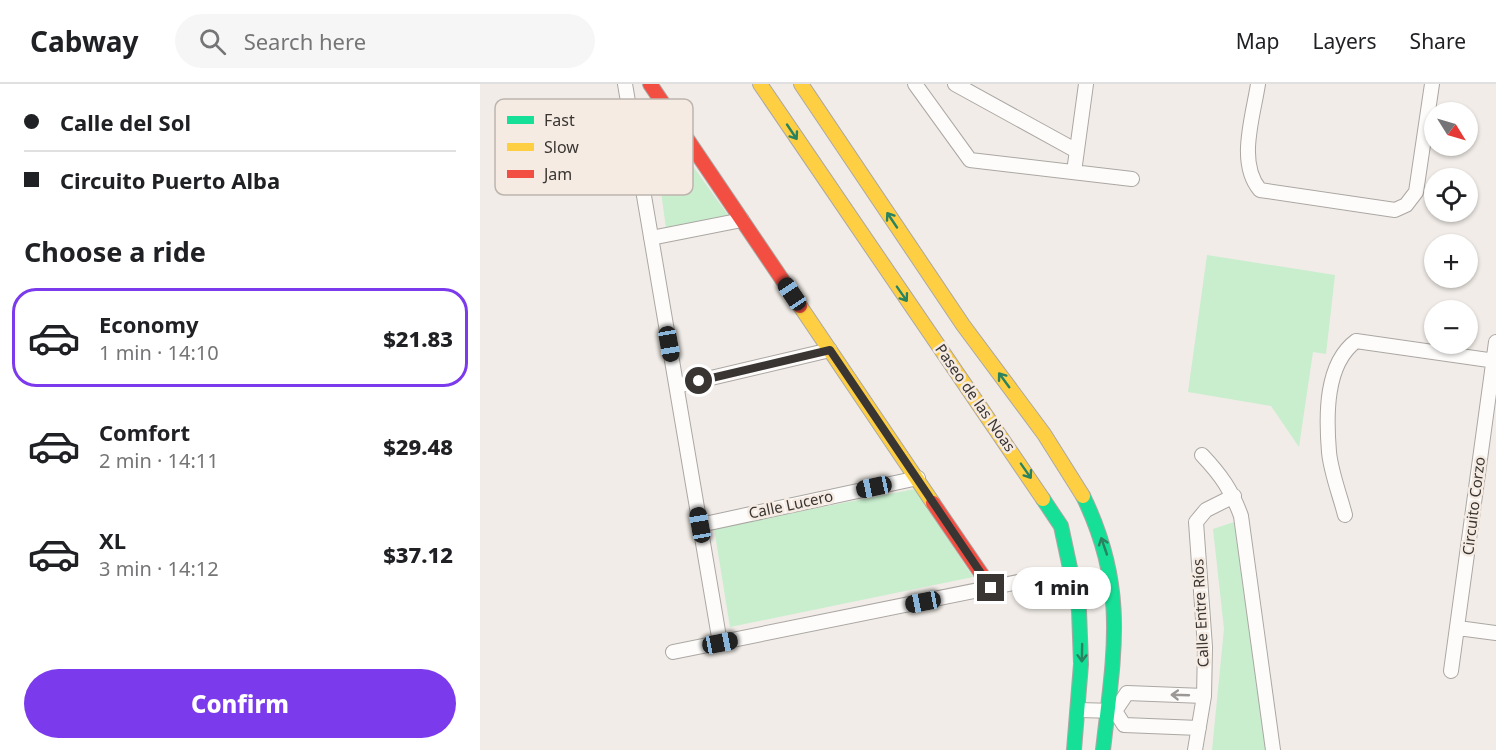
<!DOCTYPE html>
<meta charset="utf-8">
<style>
body{margin:0;font-family:"Noto Sans",sans-serif;background:#f6f6f6;color:#202124;height:100vh;display:flex;flex-direction:column;font-size:22px;white-space:nowrap}
*{box-sizing:border-box;margin:0}
p{font-size:20px;color:#757577}
.icon{flex:none;width:33px;height:33px;fill:none;stroke:currentColor;stroke-width:2;stroke-linecap:round;stroke-linejoin:round}
.map{position:relative;flex:1;overflow:hidden}
.side{display:flex;flex-direction:column;background:#fff;width:480px}
.side>*{flex:none}
.banner{display:grid;align-content:center;height:132px;padding:0 24px;background:#fff}
.needle{width:39px;rotate:127deg}
.controls{position:absolute;left:944px;top:18px;display:grid;gap:12px}
.controls a{display:grid;place-items:center;width:54px;height:54px;border-radius:50%;background:#fff;box-shadow:0 2px 4px #0004;font-size:30px}
.end{position:absolute;width:27px;height:27px;margin:-14px;border:8px solid #393532;background:#fff;box-shadow:0 0 0 3px #fff}
.from{border-radius:50%}
.bubble{position:absolute;height:42px;border-radius:21px;background:#fff;box-shadow:0 2px 4px #0004;font-size:20px;font-weight:800;line-height:42px;text-align:center}
.car{position:absolute;width:18px;height:36px;margin:-18px -9px;border-radius:8px;box-shadow:0 0 4px 2px #0007;background:linear-gradient(#222 24%,#8ab4d8 0 40%,#222 0 76%,#8ab4d8 0 86%,#222 0)}
.banner b{display:flex;align-items:center;gap:21px;height:57px;font-size:22px}
.banner b+b{border-top:2px solid #e0e0e0}
.banner i{width:15px;height:15px;background:#202124}
ul{padding:0;list-style:none}
li{display:flex;align-items:center;gap:18px;height:99px;margin:0 12px 9px;padding:0 12px;border:3px solid transparent;border-radius:24px}
li div{flex:1}
li b{display:block;font-size:22px}
li em{font-style:normal;font-weight:800}
li.current{border-color:#7c3aed}
li>.icon{width:54px;height:54px;stroke-width:1.5}
h2{padding:0 24px;font-size:27px;line-height:72px}
.primary-button{display:flex;gap:12px;margin-top:auto;padding:12px 24px}
.primary-button a{flex:1;height:69px;border-radius:36px;background:#7c3aed;color:#fff;font-size:24px;font-weight:800;line-height:69px;text-align:center}
header{display:flex;align-items:center;gap:36px;box-sizing:border-box;height:84px;padding:0 30px;background:#fff;border-bottom:2px solid #e0e0e0}
header strong{font-size:28px}
nav{display:flex;gap:33px;margin-inline-start:auto;font-size:21px}
.search{width:420px;height:54px;background:#f6f6f6;display:flex;align-items:center;gap:15px;box-sizing:border-box;padding:0 21px;border-radius:33px;color:#757577;font-size:22px}
main{display:flex;flex:1;min-height:0}
.map>svg:first-child{display:block}
.green{fill:#c8eece}
.lines{fill:none;stroke-linecap:round;stroke-linejoin:round}
.street-casing{stroke:#aba7a3;stroke-width:16}
.fast-casing{stroke:#aba7a3;stroke-width:16}
.slow-casing{stroke:#aba7a3;stroke-width:16}
.jam-casing{stroke:#aba7a3;stroke-width:16}
.street{stroke:#fdfcfb;stroke-width:14}
.fast{stroke:#16e098;stroke-width:14}
.slow{stroke:#ffcf43;stroke-width:14}
.jam{stroke:#f24e42;stroke-width:14}
.oneway{stroke:#298260}
.oneway2{stroke:#9b9896}
.route{stroke:#393532;stroke-width:8}
.labels{text-anchor:middle;stroke-width:5;stroke-linejoin:round;paint-order:stroke}
.street-label{font-size:15px;fill:#393532;stroke:#f5ebe3}
.key{fill:#f5ebe3;stroke:#bdb4ae;stroke-width:1.5}
.key-label{font-size:16px;fill:#393532}
</style>
<header>
<strong>Cabway</strong>
<div class="search"><svg class="icon" aria-label="search" viewBox="0 0 24 24"><circle cx="10" cy="10" r="6"/><path d="M15 15l6 6"/></svg>Search here</div>
<nav><a>Map</a><a>Layers</a><a>Share</a></nav>
</header>
<main>
<section class="side">
<div class="banner">
<b><i class="from"></i>Calle del Sol</b>
<b><i></i>Circuito Puerto Alba</b>
</div>
<h2>Choose a ride</h2>
<ul>
<li class="current"><svg class="icon" aria-label="car" viewBox="0 0 24 24"><path d="M5 17H2v-5l4-1 3-4h7l3 4 3 1v5h-3M9 17h6M6 11h13"/><circle cx="7" cy="17" r="2"/><circle cx="17" cy="17" r="2"/></svg><div><b>Economy</b><p>1 min · 14:10</p></div><em>$21.83</em></li>
<li><svg class="icon" aria-label="car" viewBox="0 0 24 24"><path d="M5 17H2v-5l4-1 3-4h7l3 4 3 1v5h-3M9 17h6M6 11h13"/><circle cx="7" cy="17" r="2"/><circle cx="17" cy="17" r="2"/></svg><div><b>Comfort</b><p>2 min · 14:11</p></div><em>$29.48</em></li>
<li><svg class="icon" aria-label="car" viewBox="0 0 24 24"><path d="M5 17H2v-5l4-1 3-4h7l3 4 3 1v5h-3M9 17h6M6 11h13"/><circle cx="7" cy="17" r="2"/><circle cx="17" cy="17" r="2"/></svg><div><b>XL</b><p>3 min · 14:12</p></div><em>$37.12</em></li>
</ul>
<div class="primary-button"><a>Confirm</a></div>
</section>
<div class="map">
<svg width="1016" height="666" viewBox="0 0 1016 666">
<rect width="100%" height="100%" fill="#f1ece7"/>
<!-- green -->
<path class="green" d="M169 21 248 131 186 144Z
M727 171 855 191 846 270 833 268 819 363 791 322 708 308Z
M435 405 493 493 250 543 234 444Z
M754 438 786 666H732L744 545 733 445Z"/>
<g class="lines">
<!-- street casing -->
<g class="street-casing">
<path id="street" d="M145 0 240 559
M435 0 490 76 652 95
M475 0 595 66
M778 0C773 33 757 79 780 106L915 126 926 121 936 108 952 0
M594 88 606 0
M171 154 262 136
M197 302 350 266
M722 371C741 391 752 407 761 432L793 666
M865 431C860 411 851 389 849 368 846 332 845 280 876 257L1016 277
M220 441 438 394
M978 544 1016 549
M193 568 548 496
M971 587 1016 258
M599 626 635 627
M635 627 647 609 724 612
M635 627 644 641 719 644
M715 666 724 612 725 563 716 438 726 426 754 412"/>
</g>
<!-- fast casing -->
<g class="fast-casing">
<path id="fast" d="M603 412C648 504 634 569 623 666
M563 415 581 442 599 526 601 580 594 666"/>
</g>
<!-- slow casing -->
<g class="slow-casing">
<path id="slow" d="M280 0 563 415
M321 0 483 241 564 350 603 412
M320 222 453 419"/>
</g>
<!-- jam casing -->
<g class="jam-casing">
<path id="jam" d="M170 0 320 222
M453 419 511 504"/>
</g>
<!-- street -->
<use href="#street" class="street"/>
<!-- fast -->
<use href="#fast" class="fast"/>
<!-- slow -->
<use href="#slow" class="slow"/>
<!-- jam -->
<use href="#jam" class="jam"/>
</g>
<!-- one-way arrows -->
<defs><path id="oneway-shaft" d="M-6 0H5M1.5-3L5.5 0L1.5 3" fill="none" stroke-width="1.6" stroke-linecap="round" stroke-linejoin="round" transform="scale(1.5)"/></defs>
<g class="oneway">
<use href="#oneway-shaft" transform="translate(312 48) rotate(56)"/>
<use href="#oneway-shaft" transform="translate(412 136) rotate(-124)"/>
<use href="#oneway-shaft" transform="translate(422 210) rotate(55)"/>
<use href="#oneway-shaft" transform="translate(524 296) rotate(-126)"/>
<use href="#oneway-shaft" transform="translate(546 387) rotate(55)"/>
<use href="#oneway-shaft" transform="translate(624 462) rotate(-109)"/>
<use href="#oneway-shaft" transform="translate(602 569) rotate(91)"/>
</g>
<use class="oneway2" href="#oneway-shaft" transform="translate(700 611) rotate(-178)"/>
<g class="lines">
<!-- route -->
<path class="route" d="M219 297 350 266 511 504"/>
</g>
<g class="labels">
<!-- street labels -->
<g class="street-label">
<text transform="translate(495 314) rotate(55)" y="5">Paseo de las Noas</text>
<text transform="translate(311 421) rotate(-12)" y="5">Calle Lucero</text>
<text transform="translate(994 422) rotate(-83)" y="5">Circuito Corzo</text>
<text transform="translate(721 529) rotate(-93)" y="5">Calle Entre Ríos</text>
</g>
</g>
<!-- legend -->
<rect x="15" y="15" width="198" height="96" rx="9" class="key"/>
<rect x="27" y="32" width="27" height="8" fill="#16e098"/>
<rect x="27" y="59" width="27" height="8" fill="#ffcf43"/>
<rect x="27" y="86" width="27" height="8" fill="#f24e42"/>
<g class="key-label">
<text x="64" y="42">Fast</text>
<text x="64" y="69">Slow</text>
<text x="64" y="96">Jam</text>
</g>
</svg>
<div class="controls">
<a><svg class="needle" viewBox="-14 -14 28 28"><path d="M0-13l5 13h-10z" fill="#e53935"/><path d="M0 13l5-13h-10z" fill="#757577"/></svg></a>
<a><svg class="icon" aria-label="locate" viewBox="0 0 24 24"><circle cx="12" cy="12" r="6"/><path d="M12 2v4M12 18v4M2 12h4M18 12h4"/></svg></a>
<a>+</a>
<a>−</a>
</div>
<i class="end from" style="left:219px;top:297px"></i>
<i class="end" style="left:511px;top:504px"></i>
<div class="bubble" style="left:532px;top:483px;width:99px">1 min</div>
<i class="car" style="left:312px;top:210px;rotate:326deg"></i>
<i class="car" style="left:189px;top:260px;rotate:170deg"></i>
<i class="car" style="left:394px;top:403px;rotate:258deg"></i>
<i class="car" style="left:220px;top:441px;rotate:350deg"></i>
<i class="car" style="left:443px;top:518px;rotate:259deg"></i>
<i class="car" style="left:240px;top:559px;rotate:79deg"></i>
</div>
</main>
